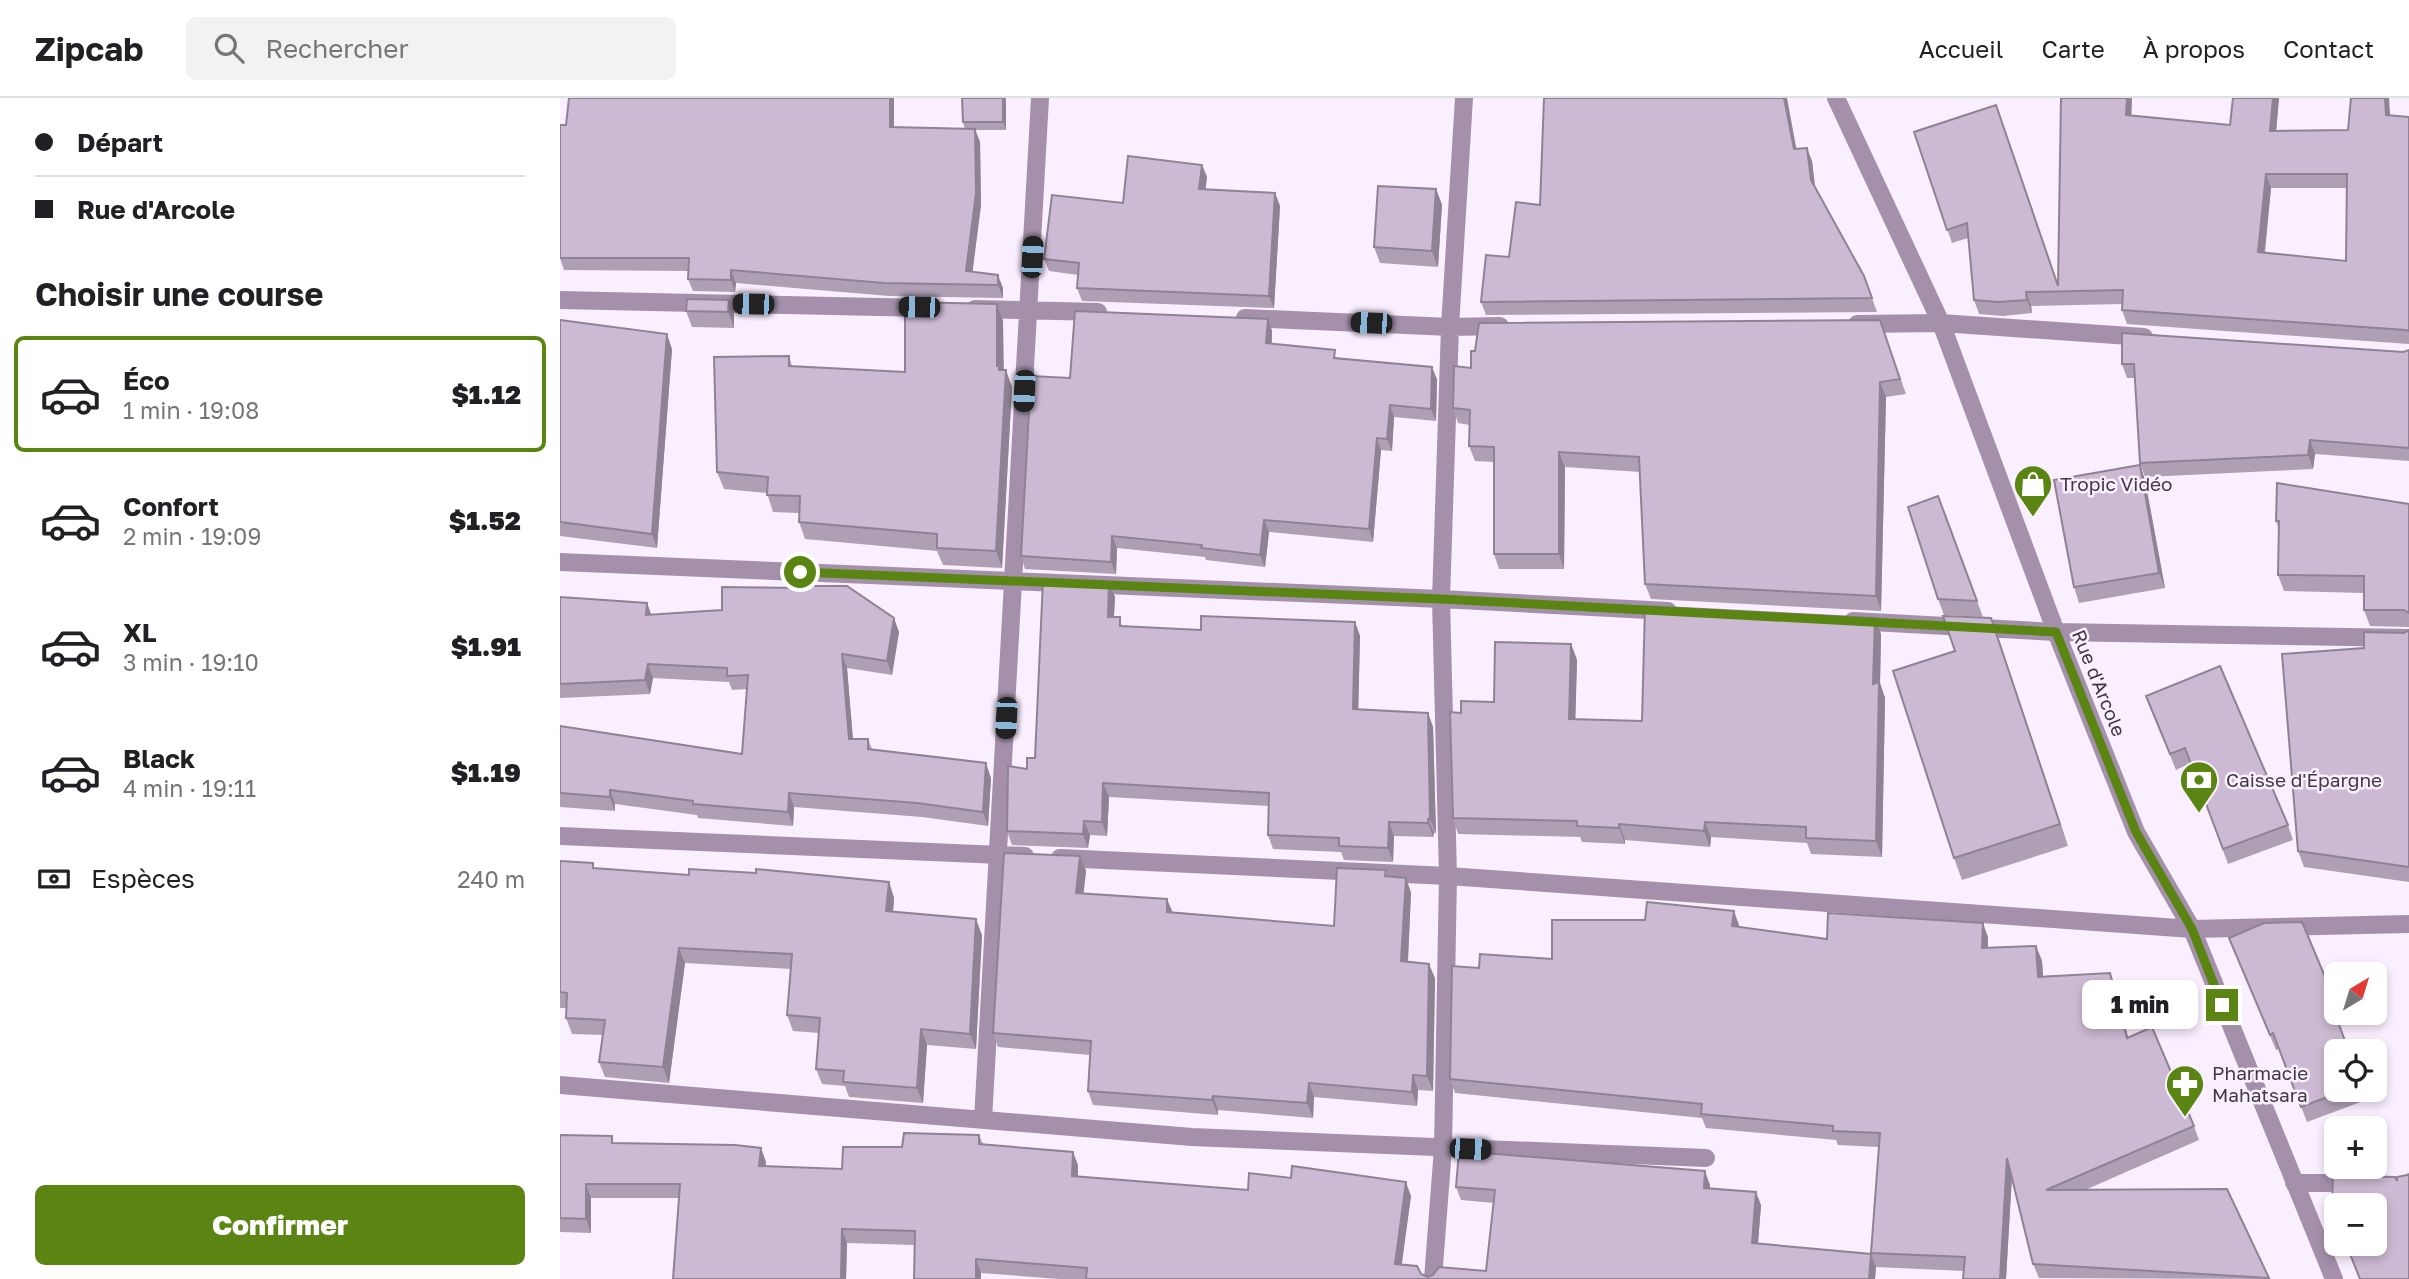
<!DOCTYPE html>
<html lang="fr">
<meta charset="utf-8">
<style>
body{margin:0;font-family:"Golos Text",sans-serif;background:#f2f2f2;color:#202124;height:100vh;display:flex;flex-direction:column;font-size:26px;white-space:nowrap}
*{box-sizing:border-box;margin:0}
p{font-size:23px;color:#757577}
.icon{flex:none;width:38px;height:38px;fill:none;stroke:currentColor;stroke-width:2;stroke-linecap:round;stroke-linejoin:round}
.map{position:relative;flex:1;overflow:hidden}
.sheet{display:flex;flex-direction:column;background:#fff;width:560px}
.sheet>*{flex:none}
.guide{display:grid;align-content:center;height:154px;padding:0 35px;background:#fff}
.needle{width:46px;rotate:38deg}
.tools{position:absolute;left:1764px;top:864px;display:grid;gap:14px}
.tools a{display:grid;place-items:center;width:63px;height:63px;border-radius:10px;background:#fff;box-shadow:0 4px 10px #0003;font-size:35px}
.end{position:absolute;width:32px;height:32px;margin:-16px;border:9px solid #5a8512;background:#fff;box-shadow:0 0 0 4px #fff}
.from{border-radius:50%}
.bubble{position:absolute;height:49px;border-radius:10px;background:#fff;box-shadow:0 4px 10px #0003;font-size:23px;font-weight:800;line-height:49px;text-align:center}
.car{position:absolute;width:21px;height:42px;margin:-21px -10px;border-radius:9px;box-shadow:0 0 5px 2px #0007;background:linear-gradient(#222 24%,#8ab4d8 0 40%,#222 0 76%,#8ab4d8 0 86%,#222 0)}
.guide b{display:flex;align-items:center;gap:24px;height:66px;font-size:26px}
.guide b+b{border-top:2px solid #e0e0e0}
.guide i{width:18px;height:18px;background:#202124}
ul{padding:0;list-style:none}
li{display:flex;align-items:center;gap:21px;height:116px;margin:0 14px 10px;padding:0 21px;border:4px solid transparent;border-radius:10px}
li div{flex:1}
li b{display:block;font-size:26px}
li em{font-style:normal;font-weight:800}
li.selected{border-color:#5a8512}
li>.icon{width:63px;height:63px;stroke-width:1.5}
h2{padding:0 35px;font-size:32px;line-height:84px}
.pay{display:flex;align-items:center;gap:18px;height:77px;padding:0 35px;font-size:26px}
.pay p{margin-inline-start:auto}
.primary-button{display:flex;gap:14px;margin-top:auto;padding:14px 35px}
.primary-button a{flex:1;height:80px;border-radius:10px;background:#5a8512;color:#fff;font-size:28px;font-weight:800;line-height:80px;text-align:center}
header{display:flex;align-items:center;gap:42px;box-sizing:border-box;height:98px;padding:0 35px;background:#fff;border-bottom:2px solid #e0e0e0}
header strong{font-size:33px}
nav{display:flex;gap:38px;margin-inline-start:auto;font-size:24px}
.search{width:490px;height:63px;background:#f2f2f2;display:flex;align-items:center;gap:18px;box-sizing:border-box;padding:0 24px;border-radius:10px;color:#757577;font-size:26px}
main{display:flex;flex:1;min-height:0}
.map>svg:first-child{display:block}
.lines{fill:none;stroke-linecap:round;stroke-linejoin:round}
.minor{stroke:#a490ab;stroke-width:18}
.wall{fill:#af9fb5;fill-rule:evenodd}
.shaded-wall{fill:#8f8294}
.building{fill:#ccb9d3;stroke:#8f8294;stroke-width:2;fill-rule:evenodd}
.route{stroke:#5a8512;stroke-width:9}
.labels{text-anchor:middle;stroke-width:5;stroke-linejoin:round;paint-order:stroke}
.poi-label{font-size:19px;fill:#403a42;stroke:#faeffe;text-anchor:start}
.street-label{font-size:19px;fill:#403a42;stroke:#faeffe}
</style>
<header>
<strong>Zipcab</strong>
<div class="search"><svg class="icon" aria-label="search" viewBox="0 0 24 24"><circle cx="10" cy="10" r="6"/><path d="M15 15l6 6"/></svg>Rechercher</div>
<nav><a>Accueil</a><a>Carte</a><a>À propos</a><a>Contact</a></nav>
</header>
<main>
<section class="sheet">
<div class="guide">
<b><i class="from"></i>Départ</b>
<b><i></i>Rue d'Arcole</b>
</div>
<h2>Choisir une course</h2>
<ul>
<li class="selected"><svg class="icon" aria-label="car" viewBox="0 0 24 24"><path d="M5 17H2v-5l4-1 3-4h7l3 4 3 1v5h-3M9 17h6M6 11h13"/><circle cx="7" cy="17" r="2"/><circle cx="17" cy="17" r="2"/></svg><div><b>Éco</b><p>1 min · 19:08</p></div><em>$1.12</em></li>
<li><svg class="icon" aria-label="car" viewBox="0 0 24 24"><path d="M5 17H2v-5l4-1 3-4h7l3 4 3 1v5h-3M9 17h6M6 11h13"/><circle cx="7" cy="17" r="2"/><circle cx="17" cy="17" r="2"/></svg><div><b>Confort</b><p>2 min · 19:09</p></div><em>$1.52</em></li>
<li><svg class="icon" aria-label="car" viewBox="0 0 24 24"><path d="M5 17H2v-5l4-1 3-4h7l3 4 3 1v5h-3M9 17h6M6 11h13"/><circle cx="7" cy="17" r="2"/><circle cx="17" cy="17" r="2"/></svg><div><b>XL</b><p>3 min · 19:10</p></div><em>$1.91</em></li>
<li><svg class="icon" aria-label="car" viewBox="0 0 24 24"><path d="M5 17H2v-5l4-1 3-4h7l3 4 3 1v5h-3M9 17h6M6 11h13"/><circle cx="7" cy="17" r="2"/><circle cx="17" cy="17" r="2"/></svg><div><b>Black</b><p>4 min · 19:11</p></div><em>$1.19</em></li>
</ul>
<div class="pay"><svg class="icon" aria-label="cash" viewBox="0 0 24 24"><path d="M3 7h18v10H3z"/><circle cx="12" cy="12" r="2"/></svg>Espèces<p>240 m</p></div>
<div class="primary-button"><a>Confirmer</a></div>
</section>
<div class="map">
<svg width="1849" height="1181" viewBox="0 0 1849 1181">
<rect width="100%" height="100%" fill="#faeffe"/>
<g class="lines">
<!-- minor -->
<path class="minor" d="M1276 0 1381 225 1496 534 1576 734 1632 831 1774 1181
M0 202 366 210
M415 211 538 214
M685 220 890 229 940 228
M1297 226 1381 225 1584 239
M0 464 881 501 1108 513
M1293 523 1496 534 1849 540
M0 738 465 758
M500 760 888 778 1632 831 1849 826
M0 987 632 1039 1146 1060
M423 1022 480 0
M1734 1085H1794
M873 1181 883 1050 888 778 881 501 890 229 904 0"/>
</g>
<!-- wall -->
<path class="wall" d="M9 0H334V30L405 31 403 24 446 0V32H415L420 44 421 107 412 174 443 190V200L329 198 176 185 175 194 133 193 128 181 129 173 4 172 0 160V27H6Z
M1673 0H1719L1716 33 1788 32 1830 17 1849 19V246L1567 226 1562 212V206L1471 208 1472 215 1443 218 1419 216 1414 202 1408 140 1392 145 1354 34 1498 187 1572 18 1670 27ZM1711 90H1787L1786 163 1705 155Z
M1236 51 1252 63 1255 90 1304 178 1317 214 926 217 921 204 949 159 980 107Z
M642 67 647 79 645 91 715 95 720 108 714 210 522 203 517 190 518 177 489 173 484 161 563 105Z
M876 91 882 107 878 169 820 165 814 149Z
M169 202 174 217V230L132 229 126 213Z
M437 206 443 223V272L452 289 442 470 383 467 377 453 245 441 239 424V415L213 414 207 395 164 391 157 374 229 258 232 268 345 274Z
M708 221 712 233V245L877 281 876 323 834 319 832 353 821 352 813 444 709 434 705 469 646 462 645 459 557 450 556 476 465 471 461 458 510 280Z
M0 222 112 251 97 450 0 438Z
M1320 222 1346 296 1326 299 1321 513 1091 501 1085 486 1080 374 1005 369 1004 471H939L934 456V364L915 363 909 348 910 327 898 325 893 310 911 270Z
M1849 252V363L1755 356 1753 371 1585 379 1580 365 1575 280H1567L1562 266 1843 254Z
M1580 367 1585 382 1605 490 1519 505 1514 489Z
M1378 398 1423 519 1384 517 1378 501Z
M1849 406V529L1810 528 1804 512V495L1724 493 1718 477 1719 432 1716 423Z
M549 485 555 499 554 519 564 529 641 532 795 524 800 538 798 611 868 615 873 629 876 735H874L873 739 834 738 833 764 784 762 781 754 713 751 708 737 709 708 549 699 547 738 530 737 528 750 452 747 447 733 467 671 475 660Z
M0 499 87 505 91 516 339 534 332 577 287 570 293 641H308L312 651 431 680 428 728 362 719 234 709 233 728 138 720 137 717 55 706V713L0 709V628L182 656 187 591 172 592 169 584 93 580 90 596 0 600Z
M1431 520 1508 748 1402 782 1394 760 1395 553Z
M1849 532V784L1744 769 1738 753 1804 550Z
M1321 536 1320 585 1325 600 1322 759 1251 756 1247 745 1151 739 1150 749 1065 742V746L1022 744 1020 739 898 736 893 720 934 604 1011 546 1017 562 1015 621 1082 623Z
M1586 598 1728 727 1733 742 1668 766 1631 665 1616 672Z
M520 758 526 773 523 796 612 814 774 828 826 772 828 778 846 780 851 795 848 864 875 880 873 993 858 992 857 1008 754 999 753 1020 658 1012V1017L533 1007 528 993 530 957 438 949 433 935Z
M0 763 35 770 129 777 329 784 334 800 333 813 422 837 416 951 367 947 363 1005 289 999 285 988 262 986 256 971 259 935 233 933 227 917 231 871 125 865 109 985 45 979 39 964 43 937 12 936 6 920V910H0Z
M1179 827V829L1267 841 1428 839V850L1476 848 1482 863 1483 878 1550 875 1555 889 1568 940 1634 1028 1639 1042 1525 1092 1667 1091 1709 1181 1479 1180 1473 1166 1452 1080 1446 1181 1404 1173 1316 1169 1315 1181H499L421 1175V1181H354L355 1147 287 1145 286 1181H113L119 1100H31V1135L0 1134V1037L55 1045 206 1064 205 1068 282 1071 342 1049 419 1037 423 1046 518 1067V1078L688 1092 851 1098 841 1166 868 1179 926 1173 934 1105 901 1102 896 1089 1150 1087V1090L1201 1107 1198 1145 1311 1156 1319 1049 1278 1047 1276 1042 1146 1030 1142 1020 895 995 890 981 919 870 992 861Z
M1669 840 1776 905V915H1780L1783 924 1778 926 1776 992H1803L1806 1002 1747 1024 1719 951 1716 952Z"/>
<!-- shaded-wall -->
<path class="shaded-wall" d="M330 0H334V42L330 29Z
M443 0H446V32L443 24Z
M1224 0H1227L1239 65 1234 51Z
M1567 0H1572L1571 31 1566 17Z
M1713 0H1719L1715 47 1710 33Z
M1825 0H1829L1831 31 1826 17Z
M415 31 420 44 421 107 411 186 406 173Z
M1247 50 1252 63 1256 96 1251 82Z
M642 67 647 79 644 104 639 91Z
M1706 76 1711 90 1703 168 1698 154Z
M876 91 882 107 878 169 872 153Z
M715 95 720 108 714 210 709 198Z
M171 172 176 185 175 194 171 182Z
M438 177 443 190V200L438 187Z
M1466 194 1471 208 1472 215 1467 202Z
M169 202 174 217V230L168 214Z
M437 206 443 223 444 279 446 272 452 289 442 470 436 453Z
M708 221 712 233 711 257 706 245Z
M107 236 112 251 97 450 92 436Z
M872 269 877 281 876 323 871 311Z
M1320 284 1326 299 1321 513 1316 498Z
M830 307 834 319 832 353 827 341Z
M817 340 821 352 813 444 809 431Z
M1750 342 1755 356 1753 371 1748 357Z
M999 354 1005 369 1004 471 999 456Z
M1580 367 1585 382 1605 490 1599 475Z
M704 422 709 434 705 469 700 457Z
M552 438 557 450 556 476 551 464Z
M549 485 555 499 553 533 548 519Z
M87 505 92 519 86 517Z
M334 520 339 534 332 577 327 563Z
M1315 520 1321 536 1320 585 1325 600 1322 759 1316 743 1313 586Z
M1431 520 1439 542 1508 748 1500 726Z
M795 524 800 538 798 625 793 611Z
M1011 546 1017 562 1015 636 1009 621Z
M282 556 287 570 294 655 289 641Z
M88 566 93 580 90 596 85 582Z
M868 615 873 629 876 735 870 721Z
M426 665 431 680 428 728 423 714Z
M543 685 549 699 547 738 542 724Z
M50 692 55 706V713L50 699Z
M229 695 234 709 233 728 228 714Z
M868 721 874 735 873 739 868 725Z
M524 723 530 737 528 750 523 736Z
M829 724 834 738 833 764 828 750Z
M1145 724 1151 739 1150 749 1144 733Z
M1059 726 1065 742V746L1059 730Z
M520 758 526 773 522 810 516 795Z
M846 780 851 795 847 878 841 863Z
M329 784 334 800 332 828 326 813Z
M607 801 613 815 607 814Z
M1174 813 1179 827 1178 842 1172 828Z
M416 821 422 837 416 951 410 936Z
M1423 825 1428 839 1427 865 1422 850Z
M1476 848 1482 863 1484 893 1478 879Z
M119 850 125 865 109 985 103 969Z
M869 866 875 880 873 993 867 978Z
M1550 875 1555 889 1572 954 1567 940Z
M361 931 367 947 363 1005 357 990Z
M853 977 858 992 857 1008 852 994Z
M749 985 754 999 753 1020 747 1005Z
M653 998 658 1012V1017L652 1002Z
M201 1050 206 1064 204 1082 199 1068Z
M513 1054 518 1067 517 1091 512 1078Z
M1447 1060 1452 1075 1446 1181H1440Z
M1145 1073 1150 1087 1149 1104 1144 1090Z
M846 1084 851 1098 840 1180 835 1166Z
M26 1086 31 1100V1135L26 1121Z
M1196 1094 1201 1107 1197 1158 1192 1145Z
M282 1131 287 1145 286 1181H281Z
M1311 1156 1316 1169 1315 1181H1309Z
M416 1161 421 1175V1181H416Z"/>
<!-- building -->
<path class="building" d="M9 0H330V29L415 31 416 95 406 173 438 177V187L324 185 171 172V182L128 181 129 160H0V27H6Z
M402 0H443V24H403Z
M984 0H1224L1234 51 1247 50 1251 82 1304 178 1312 200 921 204 926 157 949 159 956 104 980 107Z
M1501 0H1567L1566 17 1670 27 1673 0H1713L1710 33 1788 32 1791 0H1825L1826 17 1849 19V233L1845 232 1562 212 1563 192 1466 194 1467 202 1438 204 1414 202 1407 125 1387 132 1354 34 1436 7 1498 188ZM1706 76H1787L1786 163 1698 154Z
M568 58 642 67 639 91 715 95 709 198 517 190 519 165 484 161 492 97 563 105Z
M818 88 876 91 872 153 814 149Z
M127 201 169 202 168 214 126 213Z
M345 204 437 206V268H439V272H446L436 453 377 450V436L239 424 240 398 207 397 208 379 157 374 154 259 229 258V268L345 274Z
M515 213 708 221 706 245 775 252 774 260 872 269 871 311 830 307 827 341 817 340 809 431 704 422 700 457 641 450 642 447 552 438 551 464 461 458 471 278 510 280Z
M0 222 107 236 92 436 0 424Z
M1320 222 1340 281 1320 284 1316 498 1085 486 1079 359 999 354V456H934V349L909 348 910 312 893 310 894 268 911 270V253H915L919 225Z
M1562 235 1843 254 1849 252V350L1750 342 1748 357 1580 365 1574 266H1562Z
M1580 367 1599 475 1514 489 1494 382Z
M1717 385 1849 406V515L1844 512H1804V478L1718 477 1719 423H1716Z
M1378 398 1417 503 1378 501 1348 409Z
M483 482 549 485 548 519H560V528L641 532V518L795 524 793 611 868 615 870 721H868V725L829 724 828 750 779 748V740L708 737 709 695 543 685 542 724 524 723 523 736 447 733 448 668 467 671V660H475Z
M237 488H287L334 520 327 563 282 556 289 641H308V651L426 665 423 714 357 705 229 695 228 714 133 706V703L50 692V699L0 695V628L182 656 188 577 167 578V570L88 566 85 582 0 586V499L87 505 86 517 162 512V489L237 490Z
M1085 508 1315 520 1313 586 1319 584 1316 743 1246 740V729L1145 724 1144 733 1059 726V730L1017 728V723L893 720 890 614 901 615V603L934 604 935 544 1011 546 1009 621 1082 623Z
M1383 518 1431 520 1500 726 1394 760 1333 573 1395 553Z
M1849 532V769L1738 753 1722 556 1804 550V534L1844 535Z
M1660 568 1728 727 1663 751 1625 650 1610 656 1586 598Z
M444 755 520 758 516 795 607 801V814L774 828 777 770 826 772 825 778 846 780 841 863 869 866 867 978 853 977 852 994 749 985 747 1005 653 998 652 1002 528 993 531 943 433 935Z
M0 763 33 765V770L129 777V771L196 775V771L329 784 326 813 416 821 410 936 361 931 357 990 283 984 284 973 256 971 260 920 227 917 232 856 119 850 103 969 39 964 45 922 6 920 7 895 0 894Z
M1087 804 1174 813 1172 828 1267 841 1268 815 1423 825 1422 850 1476 848 1478 879 1550 875 1567 940 1592 929 1634 1028 1486 1092 1667 1091 1709 1180 1473 1166 1447 1060 1440 1181H1403L1405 1159 1311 1155 1320 1035 1273 1033V1028L1141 1016 1142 1006 890 981 892 868 919 870 920 856 992 861V822H1085Z
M1742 824 1776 905V909L1773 910 1789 954H1776V992H1786L1741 1009 1713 935 1710 937 1669 840 1704 825Z
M344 1035 419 1037V1046L513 1054 512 1078 688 1092 689 1075 731 1080 732 1068 846 1084 835 1166 857 1168 861 1176 868 1179 873 1177 879 1169 926 1173 935 1092 896 1089 899 1053 1145 1073 1144 1090 1196 1094 1192 1145 1311 1156 1309 1181H526L527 1170 416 1161V1181H354L355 1133 282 1131 281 1181H113L120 1086H26V1121L0 1120V1037L52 1038V1045L175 1047 201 1050 199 1068 282 1071 283 1049H342Z
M1849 1076V1181H1800L1786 1146H1815V1108H1776V1122L1772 1110 1773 1078 1835 1079 1837 1083V1079L1847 1077Z"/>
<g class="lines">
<!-- route -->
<path class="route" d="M240 474 881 501 1496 534 1576 734 1632 831 1662 907"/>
</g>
<!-- icons -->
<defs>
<g id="shop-pin" transform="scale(2.0125)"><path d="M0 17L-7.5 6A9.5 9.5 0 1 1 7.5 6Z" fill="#5a8512" stroke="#faeffe"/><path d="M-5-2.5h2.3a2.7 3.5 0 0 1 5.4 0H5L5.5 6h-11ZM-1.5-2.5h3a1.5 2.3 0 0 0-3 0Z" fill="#fff"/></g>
<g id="bank-pin" transform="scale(2.0125)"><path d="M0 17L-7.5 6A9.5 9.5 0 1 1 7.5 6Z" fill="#5a8512" stroke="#faeffe"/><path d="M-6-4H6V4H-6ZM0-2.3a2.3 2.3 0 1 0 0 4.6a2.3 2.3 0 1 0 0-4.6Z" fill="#fff"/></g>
<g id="pharmacy-pin" transform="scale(2.0125)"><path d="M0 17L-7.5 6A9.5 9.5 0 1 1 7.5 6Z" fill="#5a8512" stroke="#faeffe"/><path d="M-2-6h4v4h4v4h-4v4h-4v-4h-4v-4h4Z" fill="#fff"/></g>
</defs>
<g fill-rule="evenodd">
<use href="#shop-pin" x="1473" y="386"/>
<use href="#bank-pin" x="1639" y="682"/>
<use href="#pharmacy-pin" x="1625" y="986"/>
</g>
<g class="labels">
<!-- poi labels -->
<g class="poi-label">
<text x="1500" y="393">Tropic Vidéo</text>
<text x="1666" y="689">Caisse d'Épargne</text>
<text x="1652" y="982">Pharmacie<tspan x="1652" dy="22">Mahatsara</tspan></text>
</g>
<!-- street labels -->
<g class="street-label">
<text transform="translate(1539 585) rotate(68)" y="7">Rue d'Arcole</text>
</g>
</g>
</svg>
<div class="tools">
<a><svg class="needle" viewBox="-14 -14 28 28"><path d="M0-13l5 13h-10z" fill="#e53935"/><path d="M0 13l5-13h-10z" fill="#757577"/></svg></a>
<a><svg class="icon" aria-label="locate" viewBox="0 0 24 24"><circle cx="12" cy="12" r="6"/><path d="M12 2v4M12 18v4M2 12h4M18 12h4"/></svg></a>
<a>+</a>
<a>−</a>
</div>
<i class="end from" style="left:240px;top:474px"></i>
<i class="end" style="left:1662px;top:907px"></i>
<div class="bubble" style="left:1522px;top:882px;width:116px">1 min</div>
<i class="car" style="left:472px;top:159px;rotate:3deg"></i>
<i class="car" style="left:193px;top:206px;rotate:271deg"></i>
<i class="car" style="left:359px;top:209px;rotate:271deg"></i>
<i class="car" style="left:811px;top:225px;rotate:272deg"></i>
<i class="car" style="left:464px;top:293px;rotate:183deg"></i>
<i class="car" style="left:446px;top:620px;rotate:183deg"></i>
<i class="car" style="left:910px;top:1051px;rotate:92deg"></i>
</div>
</main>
